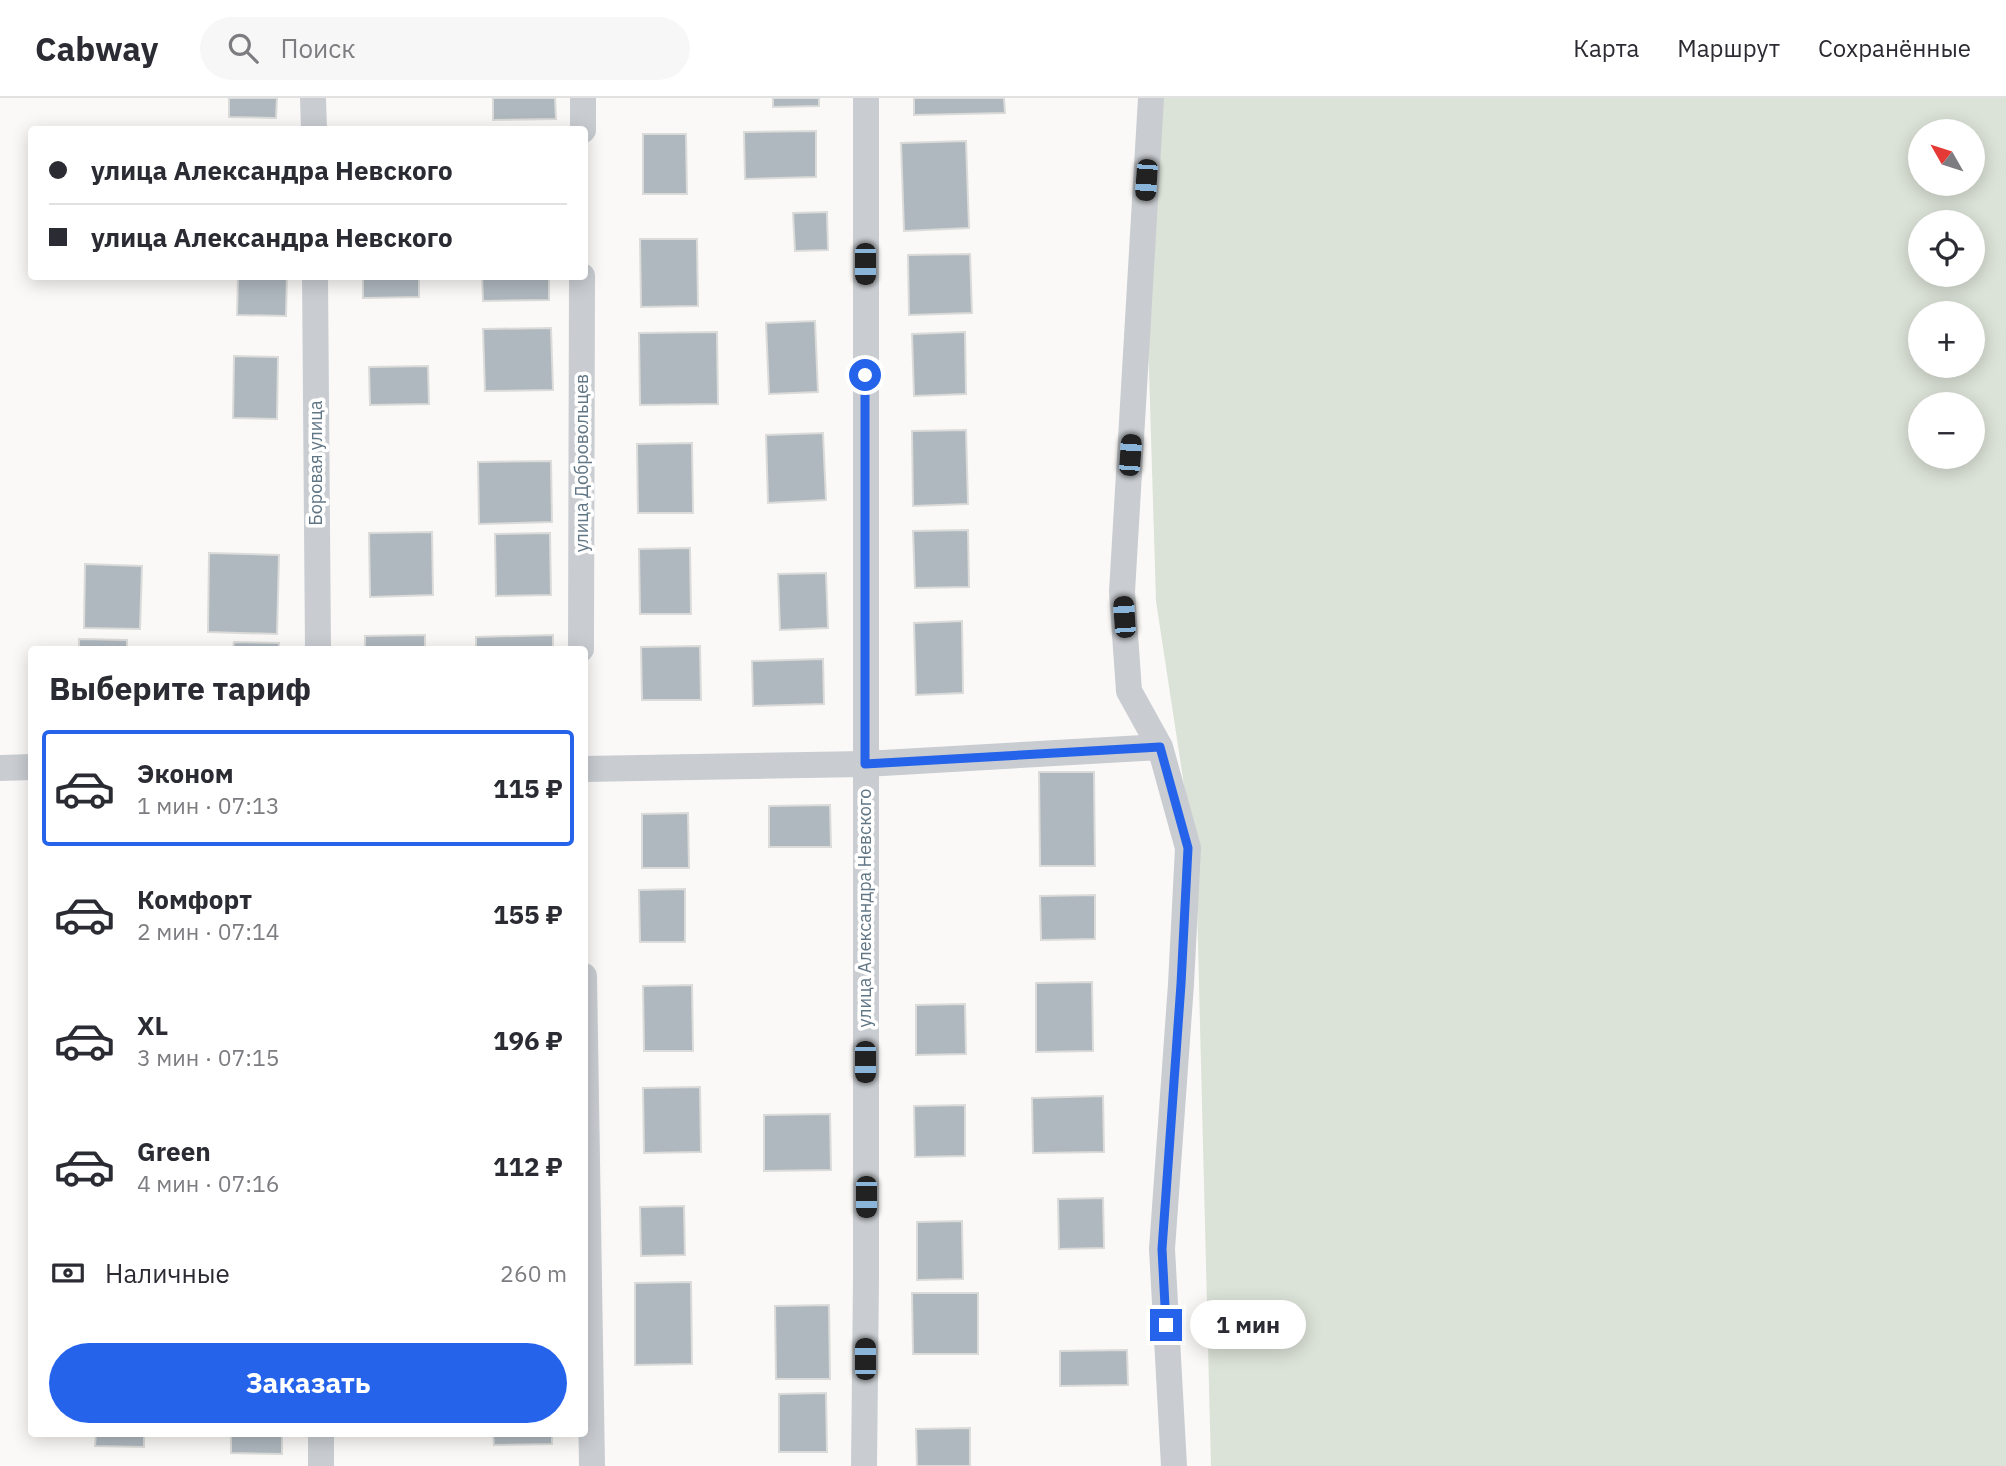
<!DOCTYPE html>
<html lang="ru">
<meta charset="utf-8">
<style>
body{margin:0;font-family:"IBM Plex Sans",sans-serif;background:#f7f7f7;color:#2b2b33;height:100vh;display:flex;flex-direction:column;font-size:26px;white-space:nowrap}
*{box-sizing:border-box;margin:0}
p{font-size:23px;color:#7c7c81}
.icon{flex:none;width:38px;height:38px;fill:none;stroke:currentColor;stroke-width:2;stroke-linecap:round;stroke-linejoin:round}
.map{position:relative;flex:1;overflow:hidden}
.drawer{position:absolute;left:28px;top:548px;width:560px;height:791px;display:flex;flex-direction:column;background:#fff;border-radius:7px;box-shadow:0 4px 18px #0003}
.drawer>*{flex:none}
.guide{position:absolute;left:28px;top:28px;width:560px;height:154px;border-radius:7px;box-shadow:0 4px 18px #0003;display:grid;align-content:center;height:154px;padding:0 21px;background:#fff}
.needle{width:46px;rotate:309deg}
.tools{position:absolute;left:1908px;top:21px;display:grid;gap:14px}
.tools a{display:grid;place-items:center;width:77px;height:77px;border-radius:50%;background:#fff;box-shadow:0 4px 18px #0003;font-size:35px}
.end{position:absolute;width:32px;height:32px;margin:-16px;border:9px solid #2563eb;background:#fff;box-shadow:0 0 0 4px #fff}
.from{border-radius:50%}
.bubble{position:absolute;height:49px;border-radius:24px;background:#fff;box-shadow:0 4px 18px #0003;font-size:23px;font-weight:700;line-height:49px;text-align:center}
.car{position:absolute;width:21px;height:42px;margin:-21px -10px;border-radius:9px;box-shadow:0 0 5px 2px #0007;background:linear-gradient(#222 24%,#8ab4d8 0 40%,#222 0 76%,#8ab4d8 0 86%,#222 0)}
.guide b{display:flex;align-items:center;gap:24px;height:66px;font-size:26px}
.guide b+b{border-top:2px solid #e1e1e2}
.guide i{width:18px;height:18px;background:#2b2b33}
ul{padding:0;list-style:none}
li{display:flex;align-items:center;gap:21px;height:116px;margin:0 14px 10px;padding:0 7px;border:4px solid transparent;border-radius:7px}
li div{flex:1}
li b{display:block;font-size:26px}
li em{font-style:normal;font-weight:700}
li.selected{border-color:#2563eb}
li>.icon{width:63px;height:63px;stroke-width:1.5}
h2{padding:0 21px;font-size:32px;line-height:84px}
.pay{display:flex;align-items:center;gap:18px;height:77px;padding:0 21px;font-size:26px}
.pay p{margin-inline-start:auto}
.cta{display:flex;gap:14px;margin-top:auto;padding:14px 21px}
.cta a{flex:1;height:80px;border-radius:42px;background:#2563eb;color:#fff;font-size:28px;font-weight:700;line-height:80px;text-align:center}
header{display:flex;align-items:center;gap:42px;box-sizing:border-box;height:98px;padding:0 35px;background:#fff;border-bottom:2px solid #e1e1e2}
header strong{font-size:33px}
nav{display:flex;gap:38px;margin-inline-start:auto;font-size:24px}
.search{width:490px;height:63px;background:#f7f7f7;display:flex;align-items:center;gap:18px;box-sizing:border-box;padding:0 24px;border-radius:38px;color:#7c7c81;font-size:26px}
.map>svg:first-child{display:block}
.green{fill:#dbe2d7;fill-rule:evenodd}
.building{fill:#afb8bf;stroke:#dbdbd9;stroke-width:2}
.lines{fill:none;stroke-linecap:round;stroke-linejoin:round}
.street{stroke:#c9cdd1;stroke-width:26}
.route{stroke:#2563eb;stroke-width:9}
.labels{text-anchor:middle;stroke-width:7;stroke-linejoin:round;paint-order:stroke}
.street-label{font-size:18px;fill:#617685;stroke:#fff}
</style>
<header>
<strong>Cabway</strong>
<div class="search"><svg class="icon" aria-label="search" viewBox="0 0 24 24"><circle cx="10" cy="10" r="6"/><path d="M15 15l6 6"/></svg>Поиск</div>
<nav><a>Карта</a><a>Маршрут</a><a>Сохранённые</a></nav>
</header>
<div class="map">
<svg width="2006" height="1368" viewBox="0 0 2006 1368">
<rect width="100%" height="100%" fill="#faf9f7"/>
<!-- green -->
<path class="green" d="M1145 0H2006V1368H1211L1196 766 1156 503 1142 41ZM1920 33H1972V86H1920ZM1920 124H1972V177H1920ZM1920 215H1972V268H1920ZM1920 306H1972V359H1920Z"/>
<!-- building -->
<path class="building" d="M229 0H277L276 20 229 19Z
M493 0H555L556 21 493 22Z
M773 0H819V8L773 9Z
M914 0H1004L1005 15 914 17Z
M816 33V79L745 81 744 34Z
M643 36H686L687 96H643Z
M966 43 969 130 904 133 901 45Z
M827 114 828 152 795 153 793 115Z
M640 141H697L698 208 641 209Z
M970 156 972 215 909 217 908 157Z
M238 178H287L286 218 237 217Z
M363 178H419V199L363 200Z
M482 178H549V202L483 203Z
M815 223 818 294 769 296 766 225Z
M551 230 553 292 485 293 483 231Z
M717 234 718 306 640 307 639 235Z
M965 234 966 296 914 298 912 236Z
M234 258 278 259 277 321 233 320Z
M428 268 429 306 370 307 369 269Z
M966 332 968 406 913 408 912 333Z
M823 335 826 402 768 405 766 337Z
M692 345 693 415H638L637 346Z
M551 363 552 424 479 426 478 364Z
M968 432 969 489 915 490 913 433Z
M432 434 433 497 370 499 369 435Z
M550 435 551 497 496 498 495 436Z
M690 450 691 516H640L639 451Z
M209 455 279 457 277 536 208 534Z
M85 466 142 468 140 531 84 530Z
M826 475 828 530 780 532 778 476Z
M962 523 963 595 916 597 914 525Z
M425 537V551H365V538Z
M553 537V551H476V539Z
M79 541 127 542V551H79Z
M234 544 279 545V551H233Z
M700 548 701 602H642L641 549Z
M823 561 824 606 753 608 752 563Z
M1039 674H1094L1095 768H1040Z
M830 707 831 749H769V708Z
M688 715 689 770H642V716Z
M685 791V844H640L639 792Z
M1095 797V841L1041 842 1040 798Z
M1092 884 1093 953 1036 954V885Z
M692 887 693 953H644L643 888Z
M965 906 966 956 916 957V907Z
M700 989 701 1054 644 1055 643 990Z
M1103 998 1104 1054 1033 1055 1032 1000Z
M965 1007V1058L915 1059 914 1008Z
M830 1016 831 1072 764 1073V1017Z
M1103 1100 1104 1150 1059 1151 1058 1101Z
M684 1108 685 1157 641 1158 640 1109Z
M962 1123 963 1181 917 1182V1124Z
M691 1184 692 1266 635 1267V1185Z
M912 1195H978V1256H913Z
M829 1207 830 1281H776L775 1208Z
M1127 1252 1128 1287 1060 1288V1253Z
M826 1295 827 1354H779V1296Z
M970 1330V1368H917L916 1331Z
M96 1335H144V1349L95 1348Z
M231 1335H282V1356L231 1355Z
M493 1335H552V1346L494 1347Z"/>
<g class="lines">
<!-- street -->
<path class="street" d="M313 0 314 32
M1151 0 1122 494 1129 593 1160 649 1188 750 1181 886 1162 1151 1174 1368
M583 32V0
M315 178 318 551
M581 551 582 178
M0 670 32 669
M584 671 865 666 1160 649
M584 878 592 1368
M321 1335V1368
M864 1368 866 1181V0"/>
</g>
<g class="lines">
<!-- route -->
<path class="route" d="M865 277V666L1160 649 1188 750 1181 886 1162 1151 1166 1227"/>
</g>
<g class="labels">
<!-- street labels -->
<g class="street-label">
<text transform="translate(316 365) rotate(-90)" y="6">Боровая улица</text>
<text transform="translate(582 365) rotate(-90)" y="6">улица Добровольцев</text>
<text transform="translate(865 810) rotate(-90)" y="6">улица Александра Невского</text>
</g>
</g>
</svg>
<div class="tools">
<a><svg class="needle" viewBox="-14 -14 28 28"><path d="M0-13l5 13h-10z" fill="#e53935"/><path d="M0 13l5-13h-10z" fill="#7c7c81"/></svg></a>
<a><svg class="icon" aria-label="locate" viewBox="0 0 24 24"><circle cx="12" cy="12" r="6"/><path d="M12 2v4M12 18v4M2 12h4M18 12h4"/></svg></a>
<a>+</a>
<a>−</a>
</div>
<i class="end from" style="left:865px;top:277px"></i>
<i class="end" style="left:1166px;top:1227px"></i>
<div class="bubble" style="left:1190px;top:1202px;width:116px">1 мин</div>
<i class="car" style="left:1146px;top:82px;rotate:184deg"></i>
<i class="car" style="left:865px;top:166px;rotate:180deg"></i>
<i class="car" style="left:1130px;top:357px;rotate:4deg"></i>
<i class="car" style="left:1124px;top:519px;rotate:356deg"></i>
<i class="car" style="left:865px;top:964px;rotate:180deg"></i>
<i class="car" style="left:866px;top:1099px;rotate:180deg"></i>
<i class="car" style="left:865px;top:1261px;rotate:0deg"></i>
<div class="guide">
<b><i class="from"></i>улица Александра Невского</b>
<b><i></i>улица Александра Невского</b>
</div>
<section class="drawer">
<h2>Выберите тариф</h2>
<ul>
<li class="selected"><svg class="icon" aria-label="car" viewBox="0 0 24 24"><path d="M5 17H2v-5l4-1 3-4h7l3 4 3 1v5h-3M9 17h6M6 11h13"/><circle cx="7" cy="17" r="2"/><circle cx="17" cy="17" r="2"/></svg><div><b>Эконом</b><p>1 мин · 07:13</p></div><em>115 ₽</em></li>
<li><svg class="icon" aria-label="car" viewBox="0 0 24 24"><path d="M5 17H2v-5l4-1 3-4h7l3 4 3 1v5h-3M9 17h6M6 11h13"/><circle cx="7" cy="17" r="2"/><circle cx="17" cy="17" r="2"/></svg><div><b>Комфорт</b><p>2 мин · 07:14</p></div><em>155 ₽</em></li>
<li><svg class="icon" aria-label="car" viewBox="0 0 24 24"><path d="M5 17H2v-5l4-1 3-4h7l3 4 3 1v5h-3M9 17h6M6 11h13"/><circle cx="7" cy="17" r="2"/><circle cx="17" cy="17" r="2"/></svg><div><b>XL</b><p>3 мин · 07:15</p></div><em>196 ₽</em></li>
<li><svg class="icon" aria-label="car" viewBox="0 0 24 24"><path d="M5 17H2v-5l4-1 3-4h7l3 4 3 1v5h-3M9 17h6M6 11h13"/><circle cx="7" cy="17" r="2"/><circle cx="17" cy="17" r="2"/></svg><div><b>Green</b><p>4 мин · 07:16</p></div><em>112 ₽</em></li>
</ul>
<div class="pay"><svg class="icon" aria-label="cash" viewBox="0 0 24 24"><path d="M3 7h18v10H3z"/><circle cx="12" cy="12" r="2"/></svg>Наличные<p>260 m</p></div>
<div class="cta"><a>Заказать</a></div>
</section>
</div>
